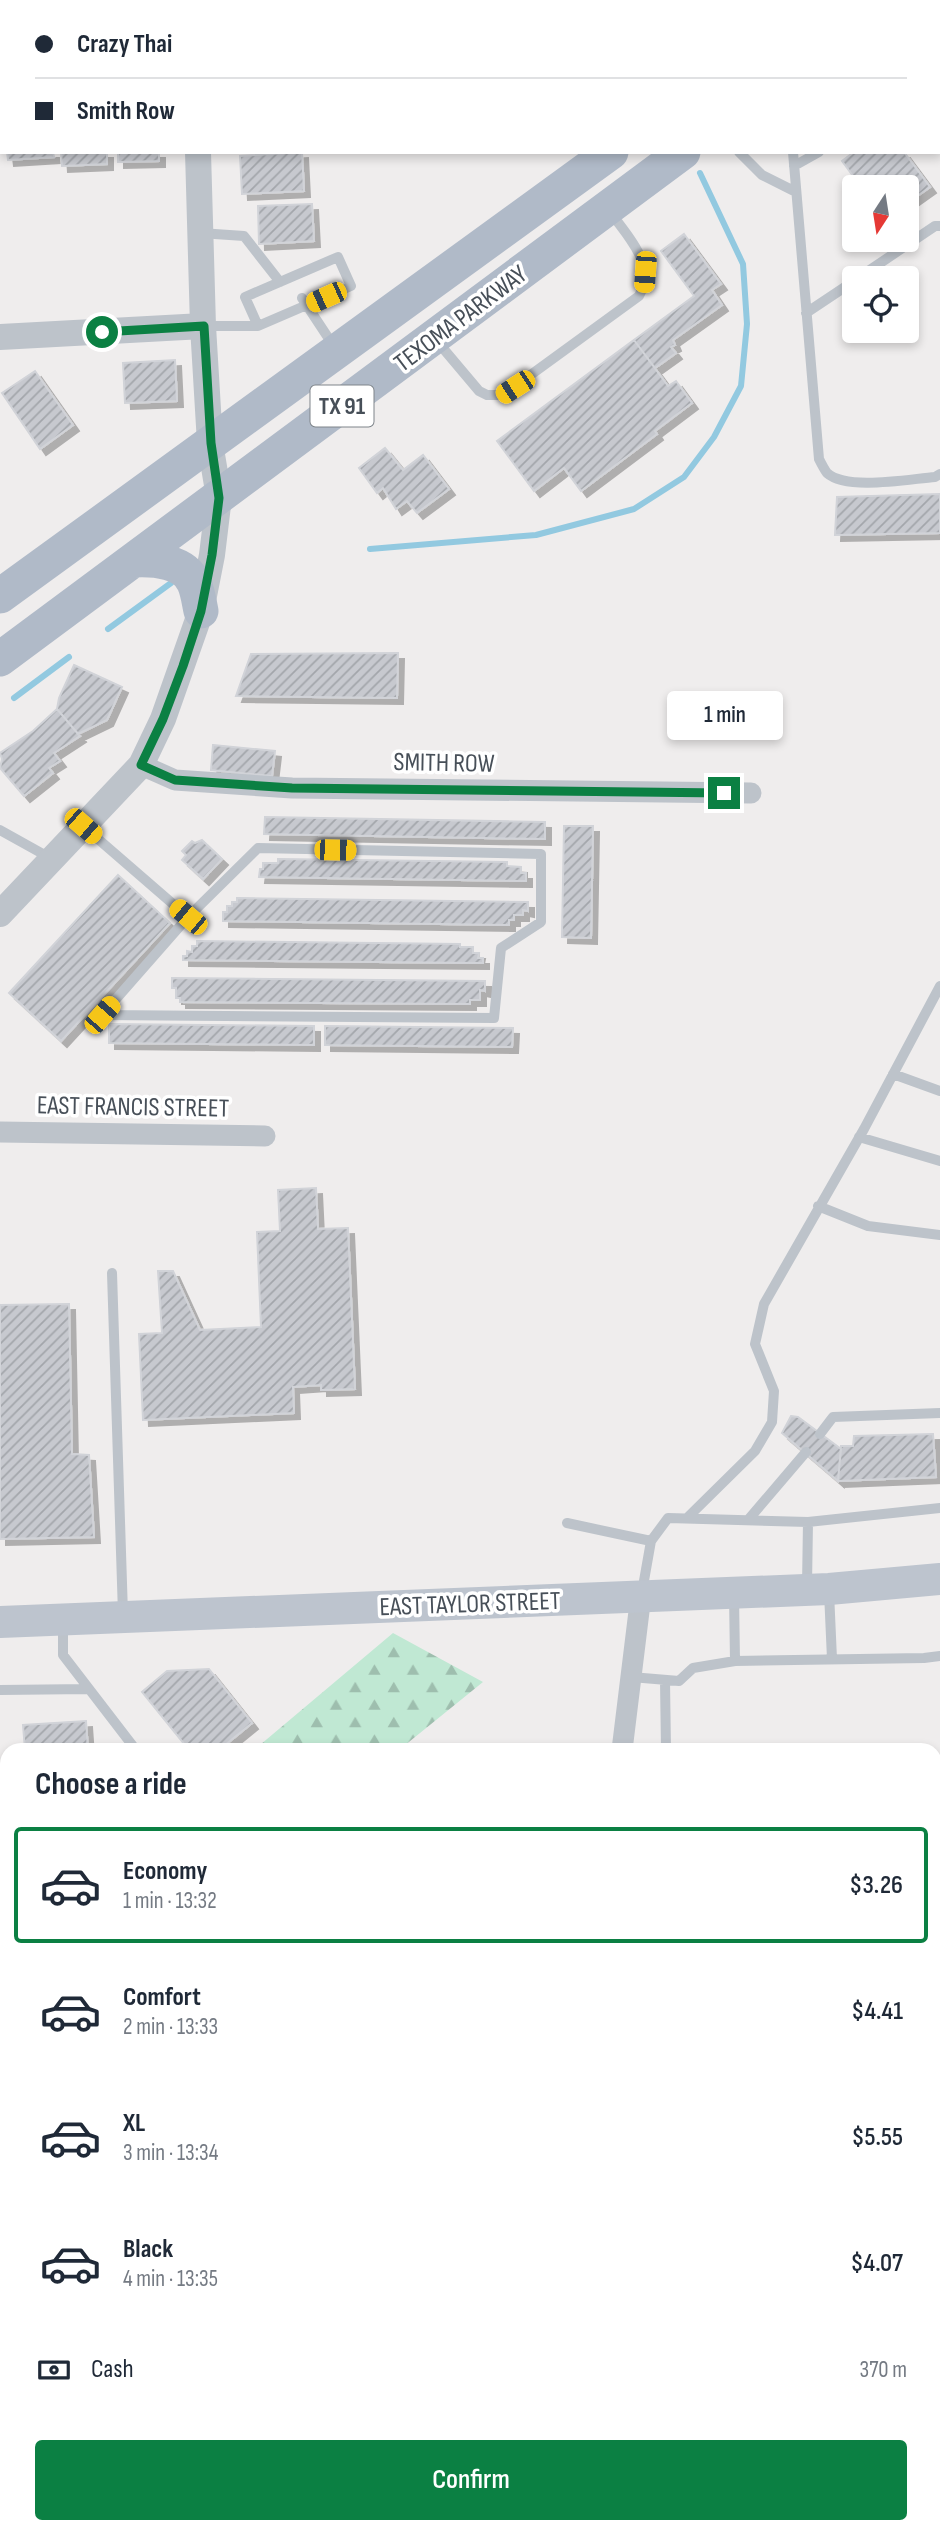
<!DOCTYPE html>
<meta charset="utf-8">
<style>
body{margin:0;font-family:"Sofia Sans Condensed",sans-serif;background:#f6f6f7;color:#1f2937;height:100vh;display:flex;flex-direction:column;font-size:26px;white-space:nowrap}
*{box-sizing:border-box;margin:0}
p{font-size:23px;color:#747a83}
.icon{flex:none;width:38px;height:38px;fill:none;stroke:currentColor;stroke-width:2;stroke-linecap:round;stroke-linejoin:round}
.map{position:relative;flex:1;overflow:hidden}
.side{position:absolute;left:0px;top:1743px;width:942px;height:791px;display:flex;flex-direction:column;background:#fff;border-radius:21px 21px 0 0;box-shadow:0 4px 10px #0003}
.side>*{flex:none}
.top-card{position:absolute;left:0px;top:0px;width:942px;height:154px;box-shadow:0 4px 10px #0003;display:grid;align-content:center;height:154px;padding:0 35px;background:#fff}
.needle{width:46px;rotate:192deg}
.fabs{position:absolute;left:842px;top:175px;display:grid;gap:14px}
.fabs a{display:grid;place-items:center;width:77px;height:77px;border-radius:7px;background:#fff;box-shadow:0 4px 10px #0003;font-size:35px}
.end{position:absolute;width:32px;height:32px;margin:-16px;border:9px solid #0b8043;background:#fff;box-shadow:0 0 0 4px #fff}
.from{border-radius:50%}
.bubble{position:absolute;height:49px;border-radius:7px;background:#fff;box-shadow:0 4px 10px #0003;font-size:23px;font-weight:600;line-height:49px;text-align:center}
.car{position:absolute;width:21px;height:42px;margin:-21px -10px;border-radius:9px;box-shadow:0 0 5px 2px #0007;background:linear-gradient(#f5c518 24%,#345 0 40%,#f5c518 0 76%,#345 0 86%,#f5c518 0)}
.top-card b{display:flex;align-items:center;gap:24px;height:66px;font-size:26px}
.top-card b+b{border-top:2px solid #e0e1e3}
.top-card i{width:18px;height:18px;background:#1f2937}
ul{padding:0;list-style:none}
li{display:flex;align-items:center;gap:21px;height:116px;margin:0 14px 10px;padding:0 21px;border:4px solid transparent;border-radius:7px}
li div{flex:1}
li b{display:block;font-size:26px}
li em{font-style:normal;font-weight:600}
li.selected{border-color:#0b8043}
li>.icon{width:63px;height:63px;stroke-width:1.5}
h2{padding:0 35px;font-size:32px;line-height:84px}
.pay{display:flex;align-items:center;gap:18px;height:77px;padding:0 35px;font-size:26px}
.pay p{margin-inline-start:auto}
.cta{display:flex;gap:14px;margin-top:auto;padding:14px 35px}
.cta a{flex:1;height:80px;border-radius:7px;background:#0b8043;color:#fff;font-size:28px;font-weight:600;line-height:80px;text-align:center}
.map>svg:first-child{display:block}
.forest{fill:url(#forest-firs)}
.lines{fill:none;stroke-linecap:round;stroke-linejoin:round}
.stream{stroke:#92c9e0;stroke-width:6}
.building{fill:url(#building-hatch);stroke:#d1d3d8;stroke-width:2;filter:url(#shadow)}
.service{stroke:#bdc3ca;stroke-width:10}
.minor{stroke:#bdc3ca;stroke-width:21}
.tertiary{stroke:#bdc3ca;stroke-width:26}
.secondary{stroke:#bdc4ce;stroke-width:32}
.primary{stroke:#b0bac8;stroke-width:35}
.route{stroke:#0b8043;stroke-width:9}
.labels{text-anchor:middle;stroke-width:7;stroke-linejoin:round;paint-order:stroke}
.shield{fill:#fff;stroke:#7e848a;stroke-width:2}
.shield-label{font-size:24px;font-weight:bold;fill:#474f58}
.street-label{font-size:26px;fill:#474f58;stroke:#fff}
</style>
<div class="map">
<svg width="940" height="2534" viewBox="0 0 940 2534">
<defs>
<pattern id="forest-firs" width="22" height="20" patternUnits="userSpaceOnUse" patternTransform="scale(1.75)"><rect width="22" height="20" fill="#c0e8d3"/><path d="M5 1l3.5 6h-7zM16 11l3.5 6h-7z" fill="#9ebeae"/></pattern>
<pattern id="building-hatch" width="6" height="6" patternUnits="userSpaceOnUse" patternTransform="scale(1.75)"><rect width="6" height="6" fill="#c7c9cf"/><path d="M-1 1l2-2M0 6l6-6M5 7l2-2" fill="none" stroke="#a3a6ab"/></pattern>
<filter id="shadow"><feDropShadow dx="6" dy="6" stdDeviation="0" flood-color="#0004"/></filter>
</defs>
<rect width="100%" height="100%" fill="#efeded"/>
<!-- forest -->
<path class="forest" d="M415 0H712V2H415Z
M393 1633 483 1682 399 1750H254Z
M7 1957V2070L0 2075V1963Z"/>
<g class="lines">
<!-- stream -->
<path class="stream" d="M669 2V0
M370 549 536 535 634 509 684 477 714 437 741 386 747 324 743 264 700 173
M108 629 171 583
M14 698 69 657"/>
</g>
<!-- building -->
<path class="building" d="M7 152H53L54 157 8 160Z
M61 152H107V164L62 166Z
M118 152H159V161L118 162Z
M302 152 304 191 242 194 240 156Z
M854 152H904L930 187 906 204V187H861L842 161Z
M312 204 314 241 259 244 258 206Z
M684 234 721 284 712 290 722 305 673 340 675 345 671 347 676 353 655 368 634 340 694 296 661 251Z
M634 340 668 386 676 381 692 403 655 431 657 434 581 491 564 468 534 491 497 441Z
M175 360 177 401 125 403 123 363Z
M35 371 73 425 40 449 2 393Z
M385 448 403 470 423 455 449 489 417 513 407 501 396 509 383 488 377 493 359 468Z
M940 494V533L835 535 837 497Z
M398 653 397 698 236 696 251 654Z
M74 665 122 687 107 720 78 734 57 709 59 698Z
M57 709 80 736 54 753 60 761 49 768 53 773 24 796 0 768 2 759 0 753 33 731Z
M213 745 275 751 272 776 211 770Z
M265 817 545 822V839L264 834Z
M564 826H593L591 938 562 937Z
M202 840 222 859 203 879 182 860 186 855 182 851 192 841 195 843Z
M278 859 507 862V866L521 867V873H526V881L259 877 260 869H263V863H278Z
M118 875 170 923 61 1041 9 993Z
M237 898 528 902V911L523 910V915H514V920H509V925L223 921V912H227V906H232V902H237Z
M197 941 460 944V947H473V953H479L478 958H483V963L183 960V956H187V951L192 952V946H197Z
M172 978 485 981V991L480 990V1000H470V1004L180 1002V998H176V988H172Z
M109 1024 314 1026V1045L109 1043Z
M325 1026 513 1028 512 1047 325 1045Z
M316 1188 318 1229 348 1228 355 1389 321 1390V1385L293 1387 294 1413 143 1420 139 1334 162 1333 158 1271H173L200 1330 261 1327 257 1232 280 1231 278 1190Z
M69 1304 72 1454 89 1455 94 1537 0 1539V1305Z
M791 1416 798 1417 841 1449 838 1481 782 1433Z
M933 1434 936 1477 838 1481 841 1446H853L854 1436Z
M209 1669 252 1723 219 1750H189L142 1692 167 1671Z
M86 1721 88 1750H25L23 1725Z
M7 2156V2201L0 2193V2162Z
M603 2527H751V2534H603Z"/>
<g class="lines">
<!-- service -->
<path class="service" d="M739 152 762 175 796 192
M793 152 819 459C821 463 824 469 827 473 847 491 909 479 935 477L940 474
M794 166 819 152
M200 233 244 236 280 282
M858 278 935 226H940
M302 298 335 348
M806 313 854 281
M203 326H258L351 286 338 257 245 297 258 326
M436 340 479 391 487 395H503L639 296C656 264 629 238 611 213
M83 826 188 917 258 848 541 854V922L501 948 494 1018 102 1015 188 917
M0 830 52 859
M893 1074 940 1091
M859 1137 940 1161
M818 1206 868 1226 940 1235
M112 1273 123 1614
M820 1434 833 1417 940 1413
M687 1518 755 1451 772 1422 774 1391 755 1344 764 1304 864 1129 940 986
M748 1520 806 1452
M567 1523 651 1541
M807 1586 808 1522 940 1508
M642 1592 651 1541 668 1518 808 1522
M829 1592 832 1659
M734 1595 735 1661
M63 1623V1655L136 1750
M631 1677 679 1681 693 1668 735 1661 924 1658 940 1656
M665 1681 666 1750
M0 1690 89 1689
M0 1932 7 1926
M934 2055 940 2034
M0 2102 7 2097
M0 2268 7 2276
M557 2534V2527
M799 2534V2527"/>
<!-- minor -->
<path class="minor" d="M0 67H2
M141 765 175 780 292 788 751 793
M0 1132 265 1136
M622 1750 641 1595
M934 2230 940 2228
M934 2247 940 2249
M0 2455 7 2449"/>
<!-- tertiary -->
<path class="tertiary" d="M192 0V2
M0 337 203 326
M0 914 141 765 163 719 201 611 212 555 219 497 210 443 203 326 198 152"/>
<!-- secondary -->
<path class="secondary" d="M0 1622 829 1589 940 1579
M938 2534 940 2528"/>
<!-- primary -->
<path class="primary" d="M816 2 818 0
M885 2 887 0
M134 560C154 559 185 561 194 583 198 592 199 602 201 611
M0 596 611 152
M0 659 683 152"/>
</g>
<g class="lines">
<!-- route -->
<path class="route" d="M102 332 204 326 211 443 219 498 212 555 201 611 183 666 163 719 141 765 175 780 292 788 724 793"/>
</g>
<g class="labels">
<!-- shield labels -->
<rect class="shield" x="310.5" y="385.5" width="63" height="41" rx="5"/>
<g class="shield-label">
<text x="342" y="414">TX 91</text>
</g>
<!-- street labels -->
<g class="street-label">
<text transform="translate(460 318) rotate(-37)" y="9">TEXOMA PARKWAY</text>
<text transform="translate(444 762) rotate(1)" y="9">SMITH ROW</text>
<text transform="translate(133 1106) rotate(1)" y="9">EAST FRANCIS STREET</text>
<text transform="translate(470 1603) rotate(-2)" y="9">EAST TAYLOR STREET</text>
</g>
</g>
</svg>
<div class="fabs">
<a><svg class="needle" viewBox="-14 -14 28 28"><path d="M0-13l5 13h-10z" fill="#e53935"/><path d="M0 13l5-13h-10z" fill="#747a83"/></svg></a>
<a><svg class="icon" aria-label="locate" viewBox="0 0 24 24"><circle cx="12" cy="12" r="6"/><path d="M12 2v4M12 18v4M2 12h4M18 12h4"/></svg></a>
</div>
<i class="end from" style="left:102px;top:332px"></i>
<i class="end" style="left:724px;top:793px"></i>
<div class="bubble" style="left:667px;top:691px;width:116px">1 min</div>
<i class="car" style="left:645px;top:272px;rotate:184deg"></i>
<i class="car" style="left:326px;top:297px;rotate:246deg"></i>
<i class="car" style="left:515px;top:387px;rotate:237deg"></i>
<i class="car" style="left:83px;top:826px;rotate:131deg"></i>
<i class="car" style="left:335px;top:850px;rotate:91deg"></i>
<i class="car" style="left:188px;top:917px;rotate:310deg"></i>
<i class="car" style="left:102px;top:1015px;rotate:41deg"></i>
<div class="top-card">
<b><i class="from"></i>Crazy Thai</b>
<b><i></i>Smith Row</b>
</div>
<section class="side">
<h2>Choose a ride</h2>
<ul>
<li class="selected"><svg class="icon" aria-label="car" viewBox="0 0 24 24"><path d="M5 17H2v-5l4-1 3-4h7l3 4 3 1v5h-3M9 17h6M6 11h13"/><circle cx="7" cy="17" r="2"/><circle cx="17" cy="17" r="2"/></svg><div><b>Economy</b><p>1 min · 13:32</p></div><em>$3.26</em></li>
<li><svg class="icon" aria-label="car" viewBox="0 0 24 24"><path d="M5 17H2v-5l4-1 3-4h7l3 4 3 1v5h-3M9 17h6M6 11h13"/><circle cx="7" cy="17" r="2"/><circle cx="17" cy="17" r="2"/></svg><div><b>Comfort</b><p>2 min · 13:33</p></div><em>$4.41</em></li>
<li><svg class="icon" aria-label="car" viewBox="0 0 24 24"><path d="M5 17H2v-5l4-1 3-4h7l3 4 3 1v5h-3M9 17h6M6 11h13"/><circle cx="7" cy="17" r="2"/><circle cx="17" cy="17" r="2"/></svg><div><b>XL</b><p>3 min · 13:34</p></div><em>$5.55</em></li>
<li><svg class="icon" aria-label="car" viewBox="0 0 24 24"><path d="M5 17H2v-5l4-1 3-4h7l3 4 3 1v5h-3M9 17h6M6 11h13"/><circle cx="7" cy="17" r="2"/><circle cx="17" cy="17" r="2"/></svg><div><b>Black</b><p>4 min · 13:35</p></div><em>$4.07</em></li>
</ul>
<div class="pay"><svg class="icon" aria-label="cash" viewBox="0 0 24 24"><path d="M3 7h18v10H3z"/><circle cx="12" cy="12" r="2"/></svg>Cash<p>370 m</p></div>
<div class="cta"><a>Confirm</a></div>
</section>
</div>
